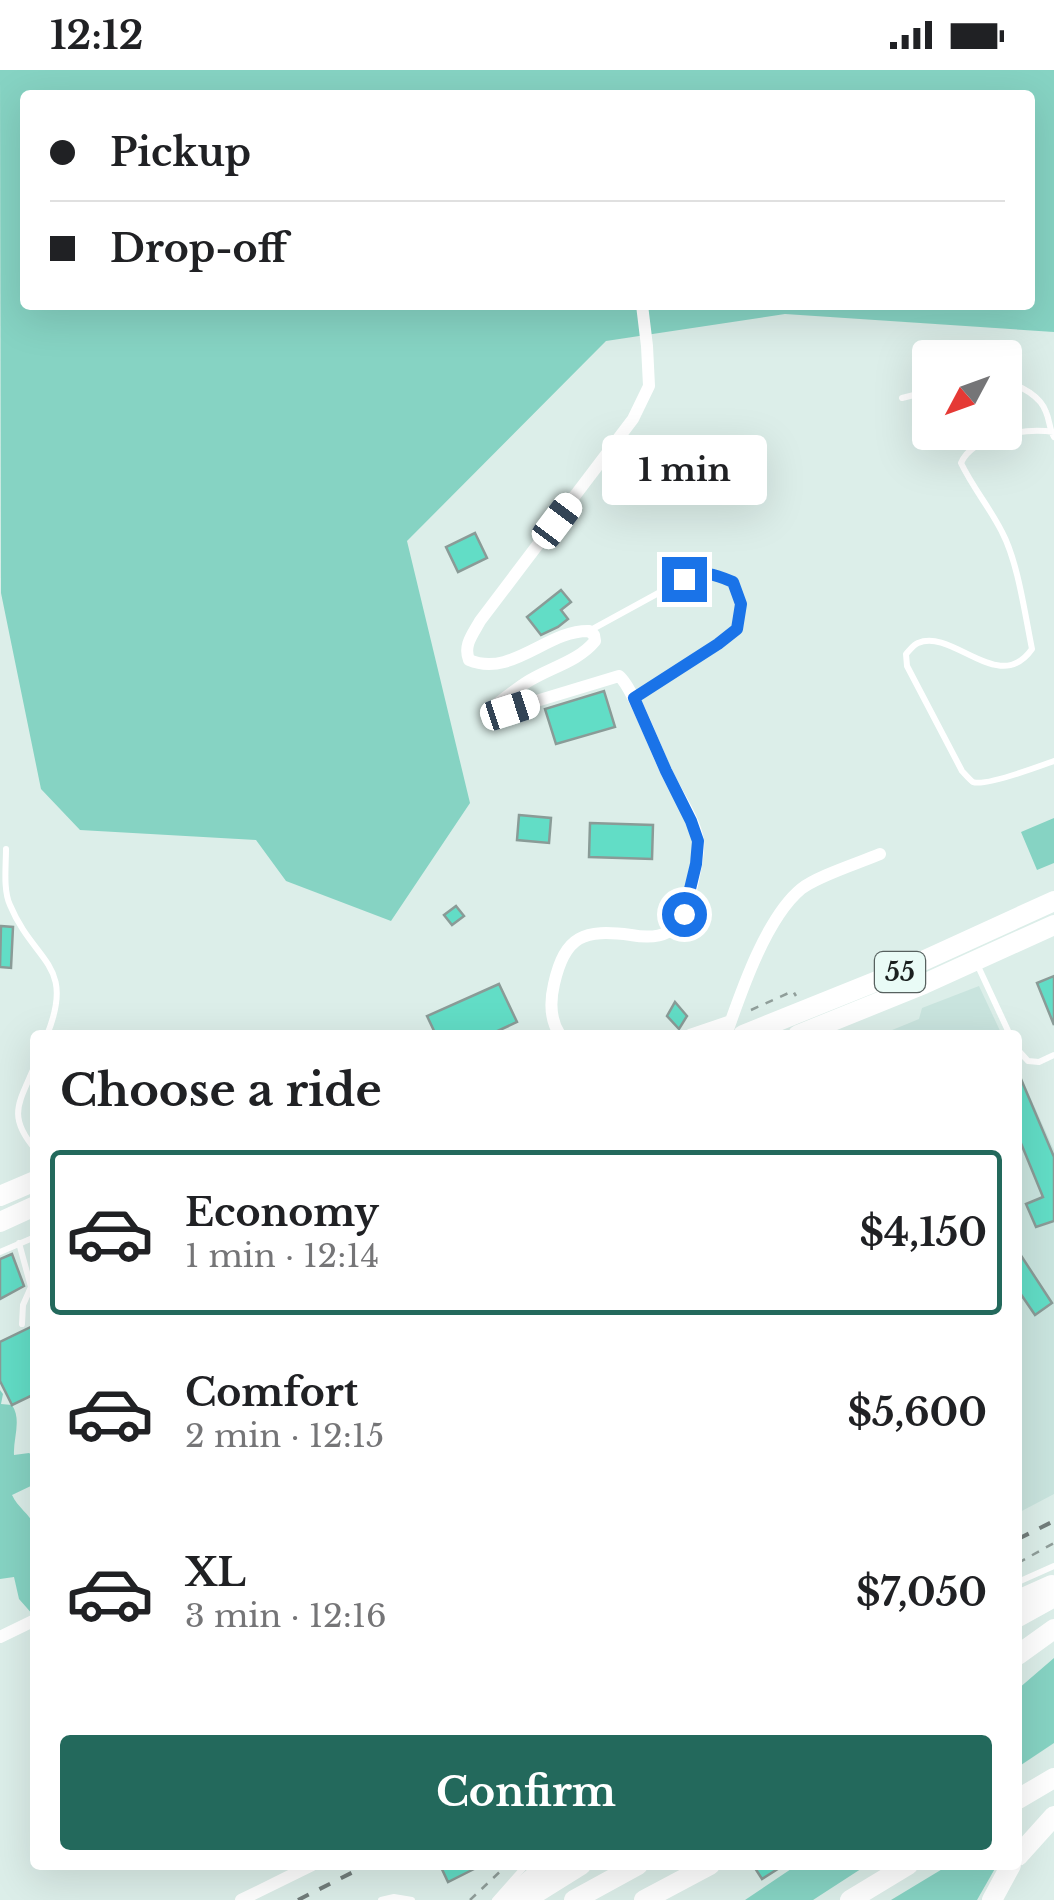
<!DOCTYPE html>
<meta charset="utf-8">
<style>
body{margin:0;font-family:"Libre Baskerville",serif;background:#f6f6f6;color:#202124;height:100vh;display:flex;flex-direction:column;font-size:38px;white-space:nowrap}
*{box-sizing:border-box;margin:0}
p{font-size:32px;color:#757577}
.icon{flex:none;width:55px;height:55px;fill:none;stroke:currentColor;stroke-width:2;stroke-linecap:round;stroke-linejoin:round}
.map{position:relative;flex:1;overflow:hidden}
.sheet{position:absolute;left:30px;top:960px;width:992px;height:840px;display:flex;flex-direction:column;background:#fff;border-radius:10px;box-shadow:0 10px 40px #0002}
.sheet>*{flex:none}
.top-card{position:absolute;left:20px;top:20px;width:1015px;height:220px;border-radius:10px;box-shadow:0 10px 40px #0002;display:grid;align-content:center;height:220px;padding:0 30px;background:#fff}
.needle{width:65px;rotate:229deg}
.fabs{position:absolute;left:912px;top:270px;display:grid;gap:20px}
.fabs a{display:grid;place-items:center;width:110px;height:110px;border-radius:10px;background:#fff;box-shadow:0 10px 40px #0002;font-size:50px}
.end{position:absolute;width:45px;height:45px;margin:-22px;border:12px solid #1a73e8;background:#fff;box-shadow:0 0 0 5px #fff}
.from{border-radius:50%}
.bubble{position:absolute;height:70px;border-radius:10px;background:#fff;box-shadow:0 10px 40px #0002;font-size:32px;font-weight:700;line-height:70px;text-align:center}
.car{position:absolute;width:30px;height:60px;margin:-30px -15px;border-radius:12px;box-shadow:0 0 8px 2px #0007;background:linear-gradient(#fff 24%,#345 0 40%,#fff 0 76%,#345 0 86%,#fff 0)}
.top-card b{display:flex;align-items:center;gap:35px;height:95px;font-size:38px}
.top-card b+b{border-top:2px solid #e0e0e0}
.top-card i{width:25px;height:25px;background:#202124}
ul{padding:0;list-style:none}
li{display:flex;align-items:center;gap:30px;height:165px;margin:0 20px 15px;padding:0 10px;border:5px solid transparent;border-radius:10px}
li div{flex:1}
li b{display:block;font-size:38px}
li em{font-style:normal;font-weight:700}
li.current{border-color:#23695c}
li>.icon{width:90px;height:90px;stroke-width:1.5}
h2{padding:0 30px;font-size:45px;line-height:120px}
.cta{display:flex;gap:20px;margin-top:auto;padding:20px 30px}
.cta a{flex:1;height:115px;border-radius:10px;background:#23695c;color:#fff;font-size:40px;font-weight:700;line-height:115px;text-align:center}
.status{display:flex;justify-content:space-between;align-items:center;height:70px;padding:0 50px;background:#fff;direction:ltr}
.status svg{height:28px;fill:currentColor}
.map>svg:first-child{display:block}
.built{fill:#c9e4de}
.green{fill:#86d3c3;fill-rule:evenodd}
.building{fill:#62ddc6;stroke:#8a9b97;stroke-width:2.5}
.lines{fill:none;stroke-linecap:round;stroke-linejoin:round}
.path{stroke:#909e9a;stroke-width:2.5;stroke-dasharray:8 8;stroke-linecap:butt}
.service{stroke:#fff;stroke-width:6}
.minor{stroke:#fff;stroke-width:12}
.primary{stroke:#fff;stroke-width:20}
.trunk{stroke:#fff;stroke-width:20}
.rail{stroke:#727d7b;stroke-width:4;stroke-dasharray:12 12;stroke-linecap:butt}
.route{stroke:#1a73e8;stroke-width:12}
.labels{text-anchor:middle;stroke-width:8;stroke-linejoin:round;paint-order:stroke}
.shield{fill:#e9fbf6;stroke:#57615f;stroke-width:2.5}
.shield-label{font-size:25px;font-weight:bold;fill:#191f1e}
</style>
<div class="status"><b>12:12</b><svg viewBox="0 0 49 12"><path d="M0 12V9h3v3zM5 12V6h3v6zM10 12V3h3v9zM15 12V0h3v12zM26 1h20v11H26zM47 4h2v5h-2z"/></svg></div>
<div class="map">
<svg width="1054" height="1830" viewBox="0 0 1054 1830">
<rect width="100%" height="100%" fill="#dceee9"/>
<!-- built -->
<path class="built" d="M979 916 1002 965H880L919 949 922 938Z
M1018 1000 1054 1080V1424L1018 1443Z"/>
<!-- green -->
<path class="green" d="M0 0H1054V262L785 244 606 271 407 471 470 733 391 851 286 811 256 770 80 760 41 719 1 523ZM25 25H1030V235H25Z
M1054 748V793L1037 800 1021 762Z
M0 1320 3 1324 1 1334 12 1335C22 1350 13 1368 14 1385L29 1383 35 1387V1414L12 1425C18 1438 30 1444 35 1457L34 1546 19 1529 14 1507 0 1509Z
M1054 1588V1673L1018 1697V1619Z
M797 1795H867L813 1830H745Z
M949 1795H997L977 1830H891Z"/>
<!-- building -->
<path class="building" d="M475 463 487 488 458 502 446 477Z
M561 520 571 532 561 540 568 549 558 557 541 565 527 547Z
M604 621 615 657 556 674 545 639Z
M519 745 551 748 549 773 517 770Z
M590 753 653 755 652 789 589 787Z
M456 836 464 846 452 855 444 845Z
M1 856 13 857 11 898 0 897Z
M1054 906V955L1037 913Z
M499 914 517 952 489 965H436L427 946Z
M675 932 687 946 679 959 667 946Z
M1018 1002 1054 1087V1151L1036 1157 1026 1134 1043 1127 1018 1066Z
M1018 1181 1052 1233 1035 1245 1018 1220Z
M12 1184 24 1216 0 1229V1189Z
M35 1255V1324L12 1335 0 1311V1272Z
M440 1795H482L448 1812Z
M753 1795H784L762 1809Z"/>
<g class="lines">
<!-- path -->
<path class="path" d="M751 940 793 921 796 926
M1018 1493 1054 1473
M470 1830 507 1795"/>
<!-- service -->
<path class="service" d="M1005 312C1021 315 1041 327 1046 342 1050 351 1049 359 1054 367
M902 328 930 321
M1054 362C1027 358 973 365 961 393 973 418 990 438 1002 462 1018 492 1025 545 1032 579 999 626 953 558 918 573 914 574 909 581 906 584L907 596 962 701C964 703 971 711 973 712 985 717 1040 696 1054 691
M589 561 684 509C706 502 712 503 733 511L741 534 737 559 718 574 635 627
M6 779C6 796 3 820 10 835 34 893 76 893 47 965
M977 894 1010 965
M1018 980 1028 991 1039 992 1054 985
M35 995C20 1032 6 1045 35 1079
M19 1173 31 1217 23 1235 22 1254
M0 1182 35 1167
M1018 1512 1054 1496
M381 1830 394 1827 412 1830
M495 1830 526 1795"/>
<!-- minor -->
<path class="minor" d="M560 965C550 950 550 931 554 914 565 865 584 859 631 865 642 867 657 868 668 862 672 859 681 849 683 845 689 834 700 783 698 770 694 747 676 723 666 701 656 681 633 617 619 606L510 639 497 641 495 637 497 634C506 627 515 620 524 614 547 598 577 593 595 571L594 565 589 561C547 560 512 608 469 590 463 575 473 564 480 551L633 349 649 316 647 276 642 235
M690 965 731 951
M726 965C741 922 766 848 801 819 817 806 859 793 880 784
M0 1567 35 1550
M241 1830 312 1795"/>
<!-- primary -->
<path class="primary" d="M743 965 892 905 1054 831
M798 965 924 914 1054 855
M0 1126 35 1111
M0 1152 35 1136
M1018 1786 1054 1746
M992 1830 1011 1795"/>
<!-- trunk -->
<path class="trunk" d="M1018 1530 1052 1515
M1018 1547 1054 1527
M1018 1585 1054 1559
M1018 1729 1054 1708
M507 1830 548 1795
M525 1830 581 1795
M574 1830 638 1795
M644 1830 710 1795
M850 1830 908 1795"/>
<!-- rail -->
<path class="rail" d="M1018 1469 1054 1451
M298 1830 367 1795"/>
</g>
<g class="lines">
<!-- route -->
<path class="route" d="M684 844 696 794 698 771 691 751 666 701 634 628 718 574 737 559 741 534 733 512C712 503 706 501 684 509"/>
</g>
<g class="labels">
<!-- shield labels -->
<rect class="shield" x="875" y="882" width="50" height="40" rx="8"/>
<g class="shield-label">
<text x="900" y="911">55</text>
</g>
</g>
</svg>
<div class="fabs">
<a><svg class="needle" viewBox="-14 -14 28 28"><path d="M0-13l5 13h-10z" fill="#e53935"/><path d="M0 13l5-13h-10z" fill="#757577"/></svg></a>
</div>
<i class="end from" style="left:684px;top:844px"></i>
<i class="end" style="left:684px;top:509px"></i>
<div class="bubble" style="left:602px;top:365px;width:165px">1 min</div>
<i class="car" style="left:557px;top:451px;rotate:37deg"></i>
<i class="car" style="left:510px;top:640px;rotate:72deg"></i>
<div class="top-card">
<b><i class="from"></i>Pickup</b>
<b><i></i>Drop-off</b>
</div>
<section class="sheet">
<h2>Choose a ride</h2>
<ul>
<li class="current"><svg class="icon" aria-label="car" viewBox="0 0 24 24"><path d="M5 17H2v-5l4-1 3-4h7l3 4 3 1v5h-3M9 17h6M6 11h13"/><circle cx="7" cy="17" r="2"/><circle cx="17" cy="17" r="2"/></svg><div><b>Economy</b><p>1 min · 12:14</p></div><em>$4,150</em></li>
<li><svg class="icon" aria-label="car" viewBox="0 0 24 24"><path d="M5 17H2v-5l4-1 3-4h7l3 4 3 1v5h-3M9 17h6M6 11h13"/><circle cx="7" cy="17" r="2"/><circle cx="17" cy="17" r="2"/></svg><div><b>Comfort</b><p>2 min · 12:15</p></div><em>$5,600</em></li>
<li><svg class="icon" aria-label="car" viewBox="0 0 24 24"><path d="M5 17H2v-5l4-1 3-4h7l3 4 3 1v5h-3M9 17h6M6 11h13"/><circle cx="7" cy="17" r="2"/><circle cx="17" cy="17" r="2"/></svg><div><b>XL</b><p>3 min · 12:16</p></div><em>$7,050</em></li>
</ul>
<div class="cta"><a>Confirm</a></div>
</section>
</div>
